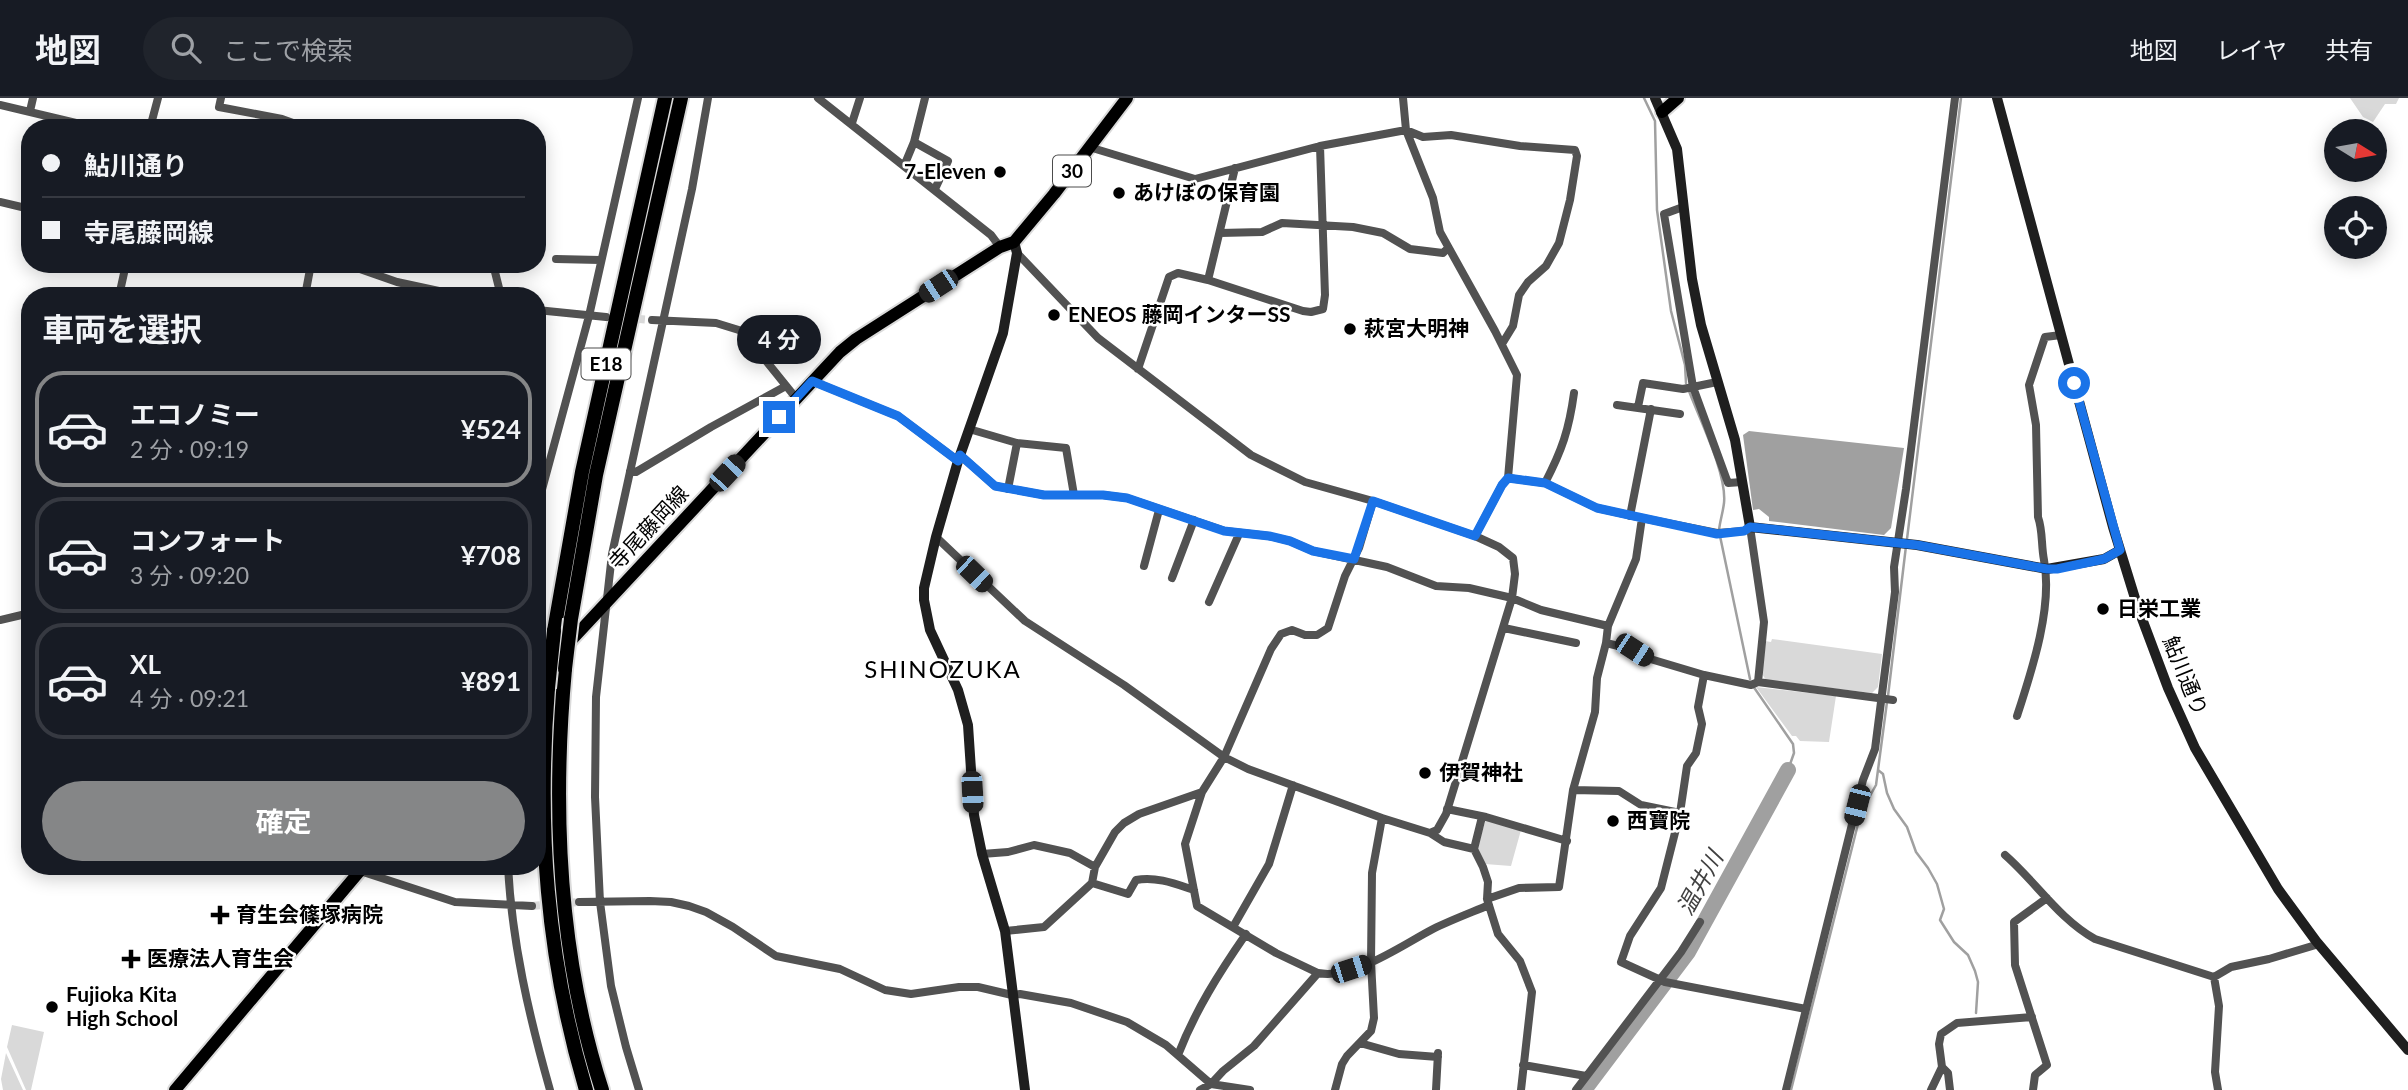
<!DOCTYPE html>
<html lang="ja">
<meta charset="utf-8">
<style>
body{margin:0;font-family:Lato,"Noto Sans JP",sans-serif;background:#20242c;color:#f1f3f6;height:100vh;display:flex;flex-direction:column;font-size:26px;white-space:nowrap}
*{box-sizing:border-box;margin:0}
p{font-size:23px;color:#9ea1a6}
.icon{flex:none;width:38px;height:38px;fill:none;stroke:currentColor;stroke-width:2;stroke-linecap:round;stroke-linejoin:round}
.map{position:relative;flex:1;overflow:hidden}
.panel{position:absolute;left:21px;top:189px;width:525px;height:588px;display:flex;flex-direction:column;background:#171b24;border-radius:28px;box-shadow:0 4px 18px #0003}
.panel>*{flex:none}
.guide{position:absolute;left:21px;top:21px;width:525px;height:154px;border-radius:28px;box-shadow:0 4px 18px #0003;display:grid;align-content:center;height:154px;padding:0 21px;background:#171b24}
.needle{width:46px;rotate:101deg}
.tools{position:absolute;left:2324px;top:21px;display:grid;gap:14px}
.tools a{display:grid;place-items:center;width:63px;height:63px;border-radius:50%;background:#171b24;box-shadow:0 4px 18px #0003;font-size:35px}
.end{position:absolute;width:32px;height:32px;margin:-16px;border:9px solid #1a73e8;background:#fff;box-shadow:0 0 0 4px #fff}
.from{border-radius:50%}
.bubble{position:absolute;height:49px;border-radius:24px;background:#171b24;box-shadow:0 4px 18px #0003;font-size:23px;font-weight:700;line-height:49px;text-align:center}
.car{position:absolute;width:21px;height:42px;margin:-21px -10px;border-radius:9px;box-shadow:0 0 5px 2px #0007;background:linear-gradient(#222 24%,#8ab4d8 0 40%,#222 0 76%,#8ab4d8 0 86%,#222 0)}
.guide b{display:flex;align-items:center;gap:24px;height:66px;font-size:26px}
.guide b+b{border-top:2px solid #363941}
.guide i{width:18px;height:18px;background:#f1f3f6}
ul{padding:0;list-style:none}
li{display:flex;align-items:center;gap:21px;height:116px;margin:0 14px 10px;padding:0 7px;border:4px solid #363941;border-radius:28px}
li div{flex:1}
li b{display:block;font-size:26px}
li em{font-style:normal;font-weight:700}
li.on{border-color:#858687}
li>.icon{width:63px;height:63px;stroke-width:1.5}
h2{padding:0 21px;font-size:32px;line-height:84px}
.cta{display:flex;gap:14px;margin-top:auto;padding:14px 21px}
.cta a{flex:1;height:80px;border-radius:42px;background:#858687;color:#fff;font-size:28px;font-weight:700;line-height:80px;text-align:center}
header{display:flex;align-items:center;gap:42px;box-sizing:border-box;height:98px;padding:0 35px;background:#171b24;border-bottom:2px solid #363941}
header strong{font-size:33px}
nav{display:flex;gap:38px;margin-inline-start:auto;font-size:24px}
.search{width:490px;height:63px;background:#20242c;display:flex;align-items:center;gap:18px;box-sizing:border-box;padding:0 24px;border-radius:38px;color:#9ea1a6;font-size:26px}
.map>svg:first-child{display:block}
.green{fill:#d9d9d9}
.water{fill:#a0a0a0}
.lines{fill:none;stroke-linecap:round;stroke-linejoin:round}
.stream{stroke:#a0a0a0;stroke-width:2.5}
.river{stroke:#a0a0a0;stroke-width:16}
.street-tunnel{stroke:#d9d9d9;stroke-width:8;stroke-dasharray:8 4;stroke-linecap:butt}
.primary-casing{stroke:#dbdbdb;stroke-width:16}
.highway-casing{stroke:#dbdbdb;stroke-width:18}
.street{stroke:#525252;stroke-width:8}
.secondary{stroke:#1f1f1f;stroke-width:10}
.primary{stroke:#000;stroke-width:12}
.highway{stroke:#000;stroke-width:14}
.highway-bridge-casing{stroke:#dbdbdb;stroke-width:18;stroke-linecap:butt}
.highway-bridge{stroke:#000;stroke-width:14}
.route{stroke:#1a73e8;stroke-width:9}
.poi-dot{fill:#000;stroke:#fff;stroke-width:2.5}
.labels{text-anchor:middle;stroke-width:5;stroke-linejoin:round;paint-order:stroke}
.shield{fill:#fff;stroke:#4c4c4c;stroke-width:2}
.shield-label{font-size:19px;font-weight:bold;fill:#000}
.poi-label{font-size:21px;font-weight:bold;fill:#000;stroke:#fff;text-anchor:start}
.street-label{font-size:21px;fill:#000;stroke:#fff}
.water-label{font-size:23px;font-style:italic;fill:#414141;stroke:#fff}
.quarter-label{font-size:24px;letter-spacing:2px;fill:#000;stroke:#fff}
</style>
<header>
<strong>地図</strong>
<div class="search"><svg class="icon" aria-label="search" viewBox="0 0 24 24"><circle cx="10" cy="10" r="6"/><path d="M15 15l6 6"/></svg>ここで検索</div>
<nav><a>地図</a><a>レイヤ</a><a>共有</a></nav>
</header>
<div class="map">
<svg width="2408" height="992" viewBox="0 0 2408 992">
<rect width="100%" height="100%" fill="#fff"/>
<!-- green -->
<path class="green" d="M2350 0H2399L2396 6H2385L2373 24 2363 19Z
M1772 541 1882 556 1878 589 1872 595 1766 582 1762 576 1765 543 1771 544Z
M1756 589 1836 598 1829 644 1800 643 1796 638H1792Z
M1486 721 1521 732 1511 768 1485 766 1476 753Z
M12 927 44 934 31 992H26L7 949Z
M6 955 23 992H3L1 981Z"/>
<!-- water -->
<path class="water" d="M1749 333 1904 350 1891 430 1884 437 1769 423V419L1759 411 1753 412 1743 337Z"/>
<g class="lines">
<!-- stream -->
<path class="stream" d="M1644 0 1655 23 1657 112 1671 213 1685 267 1686 285
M1689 293C1700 322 1727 376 1724 405 1723 414 1720 423 1719 432
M1720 438 1750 581
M1907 441 1961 0
M1753 588 1793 646 1794 655 1788 672
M1888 598 1906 448
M1878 672 1883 676 1887 695 1894 711 1907 729 1916 754 1928 770 1937 786 1944 811 1940 822 1954 844 1968 857 1975 873 1978 884 1976 915
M1791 992 1861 714 1876 687 1887 604"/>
<!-- river -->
<path class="river" d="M1584 992 1688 854 1788 672"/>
<!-- street-tunnel -->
<path class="street-tunnel" d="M613 219 652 222
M532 808 579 804"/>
<!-- primary casing -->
<g class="primary-casing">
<path id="primary" d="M1662 14 1678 0
M537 579 840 254 856 241 1000 149 1014 144 1054 96 1127 0
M175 992 364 768"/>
</g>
<!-- highway casing -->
<g class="highway-casing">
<path id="highway" d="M571 521 596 377 681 0
M554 533 582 374 665 0
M565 571C552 713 558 856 602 992
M548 590C537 729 546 858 586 992"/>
</g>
<!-- street -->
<path class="street" d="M221 0 219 9 282 21 307 30
M818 0 991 137 1000 149
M1403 0 1406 32 1433 100 1440 134 1495 233 1517 277 1508 380 1502 387 1475 438
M0 7 97 30
M30 13 33 0
M852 25 860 0
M150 30 158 0
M914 44 948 63 935 91
M1089 49 1195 81 1320 48 1406 32 1423 39 1451 37 1520 48 1575 52 1577 58 1570 102 1559 145 1546 168 1528 184 1519 197 1513 228 1502 246
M904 68 914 44 925 0
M0 104 30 111
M1683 109 1664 116 1693 289 1728 385 1742 384
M537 119H538
M1220 135 1262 134 1282 125 1353 129 1383 135 1410 151 1443 155 1448 150
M1017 155 1098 240 1251 357 1305 384 1373 403 1475 438 1499 449 1513 460 1515 476 1512 500 1446 716 1437 732 1430 735 1382 720 1372 775 1371 864 1374 920 1371 933 1347 958 1342 966 1335 992
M556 161 600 162
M330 166 357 170 397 184 462 198
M493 166 501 198
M1208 182 1235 70
M119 198 126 166
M305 198 311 166
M537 212 606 219
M652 222 716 225 742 233 796 300
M1138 271 1169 179 1178 175 1208 182 1303 213 1311 214 1323 211 1325 197 1320 48
M812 283 898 318 958 363
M1617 307 1680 316
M1638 309 1643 285 1683 291 1717 284
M969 331 1017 345 1066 350 1074 397
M960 357 995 388 1044 397H1103L1127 400 1225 433 1269 438 1290 443 1313 453 1387 469 1436 488 1469 490 1512 500 1541 512 1608 528
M630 373 636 374 711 329 786 288
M1508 380 1545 385 1597 410 1642 420 1717 435 1744 433 1750 429 1764 524 1758 584
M1545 385C1562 352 1569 332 1574 295
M1008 391 1017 345
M537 410 589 218 638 0
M1630 418 1651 311
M1642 420 1636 461 1608 528 1606 545 1635 552 1647 560 1704 577 1751 587 1758 584 1893 602
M936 439 1025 523 1124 587 1224 659 1248 671 1382 720
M1144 468 1159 412
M1172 480 1194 422
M1209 504 1239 436
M0 522 30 515
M1504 530 1576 545
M1704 577 1698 609 1702 626 1696 655 1687 668 1680 715 1661 790 1630 838 1621 864 1665 884 1806 911
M2017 618C2032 572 2053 509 2044 462 2041 447 2043 433 2038 419L2036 327 2029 287 2045 239 2061 237
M1573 692 1619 693 1641 707 1680 715
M1202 694 1185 746 1197 808 1276 855 1318 875
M1447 711 1486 719 1567 743
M1430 735 1444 744 1474 751 1483 769 1488 784 1487 801 1498 836 1520 863 1532 894 1521 992
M1474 751 1482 719
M982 756 1008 754 1034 747 1070 755 1095 769
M2005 757C2036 784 2059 821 2095 841L2214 879 2219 908 2215 974 2218 992
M508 768C512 845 529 918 550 992
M360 773 455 804 532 808
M1092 785 1128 796 1136 782C1156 778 1176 786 1194 792
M1487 801 1519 790 1559 789 1573 692 1595 614 1597 580 1606 545
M579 804 650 803 671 804 689 808 706 814 733 829 776 858 840 871 885 892 911 896 959 889H978L1012 897 1020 896 1071 905 1127 924 1166 947 1211 986 1250 992
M1233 829 1269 766 1293 687
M1005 833 1044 829 1092 785 1095 769 1115 734 1124 725 1139 716 1202 694 1224 659 1271 551 1281 536 1292 532 1305 537H1317L1328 530 1345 478 1359 450 1373 403
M2214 879 2231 869 2269 861 2319 846
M1360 945 1399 956 1438 959
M1178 957C1195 913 1219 875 1246 836
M1523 967 1586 978
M1942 969 1948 975 1950 992
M639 992 626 949 611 888 600 804 595 699 596 599 612 456 692 91 708 0
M1200 992 1211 986 1223 973 1254 948 1318 875C1354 882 1402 847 1433 831 1451 822 1470 815 1489 807
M1436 992 1438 955
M1576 992 1681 854 1700 824
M1786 992 1863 682 1875 651 1895 494 1894 469 1906 391 1955 0
M1931 992 1942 969 1939 946 1941 936 1957 925 2032 919
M2033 992 2035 977 2047 967 2015 867 2014 824 2047 800"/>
<!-- secondary -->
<path class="secondary" d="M1655 0 1677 51 1692 181 1701 227 1735 342 1750 429 1917 447 2047 471 2104 461 2120 452
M1997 0 2113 429 2138 510 2168 590 2195 650 2278 791 2316 843 2408 952
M1014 144 1017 155 1003 235 958 363 936 439 924 490V502L930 532 958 592 968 627 974 717 982 756 1005 833 1025 992"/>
<!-- primary -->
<use href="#primary" class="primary"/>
<!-- highway -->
<use href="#highway" class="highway"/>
<!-- highway-bridge casing -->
<g class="highway-bridge-casing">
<path id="highway-bridge" d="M565 571 571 521
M548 590 554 533"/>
</g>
<!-- highway-bridge -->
<use href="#highway-bridge" class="highway-bridge"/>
</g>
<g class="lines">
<!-- route -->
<path class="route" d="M779 319 812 283 898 318 958 363 960 357 995 388 1044 397H1103L1127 400 1224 433 1269 438 1290 443 1313 453 1354 461 1373 403 1475 438 1502 387 1508 380 1545 385 1597 410 1717 436 1744 433 1750 429 1770 431 1917 447 2047 471H2057L2104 461 2120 452 2074 285"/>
</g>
<!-- markers -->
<g class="poi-dot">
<circle cx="1000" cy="74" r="7"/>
<circle cx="1119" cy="95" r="7"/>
<circle cx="1054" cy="217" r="7"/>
<circle cx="1350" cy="231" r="7"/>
<circle cx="2103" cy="511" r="7"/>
<circle cx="1425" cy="675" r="7"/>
<circle cx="1613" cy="723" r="7"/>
<path d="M216.5 806.5h7v7h7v7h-7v7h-7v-7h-7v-7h7z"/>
<path d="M127.5 850.5h7v7h7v7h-7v7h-7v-7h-7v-7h7z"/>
<circle cx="52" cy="909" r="7"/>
</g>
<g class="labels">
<!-- shield labels -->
<g class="shield">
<rect x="1053" y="57.5" width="38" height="31" rx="5"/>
<rect x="581.5" y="250.5" width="49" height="31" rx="5"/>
</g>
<g class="shield-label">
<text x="1072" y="80">30</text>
<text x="606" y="273">E18</text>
</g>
<!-- poi labels -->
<g class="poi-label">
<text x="986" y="81" text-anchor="end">7-Eleven</text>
<text x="1133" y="102">あけぼの保育園</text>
<text x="1068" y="224">ENEOS 藤岡インターSS</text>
<text x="1364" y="238">萩宮大明神</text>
<text x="2117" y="518">日栄工業</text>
<text x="1439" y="682">伊賀神社</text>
<text x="1627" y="730">西寶院</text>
<text x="236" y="824">育生会篠塚病院</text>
<text x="147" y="868">医療法人育生会</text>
<text x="66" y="904">Fujioka Kita<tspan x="66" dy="24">High School</tspan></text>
</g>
<!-- street labels -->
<g class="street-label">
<text transform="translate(649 430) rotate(-47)" y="7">寺尾藤岡線</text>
<text transform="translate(2185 578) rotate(68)" y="7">鮎川通り</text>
</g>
<!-- water labels -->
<g class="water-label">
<text transform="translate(1700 785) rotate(-61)" y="8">温井川</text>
</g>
<!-- quarter labels -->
<g class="quarter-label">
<text x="943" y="580">SHINOZUKA</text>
</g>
</g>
</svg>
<div class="tools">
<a><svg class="needle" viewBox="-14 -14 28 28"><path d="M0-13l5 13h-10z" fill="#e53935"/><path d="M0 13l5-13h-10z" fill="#9ea1a6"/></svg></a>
<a><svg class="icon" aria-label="locate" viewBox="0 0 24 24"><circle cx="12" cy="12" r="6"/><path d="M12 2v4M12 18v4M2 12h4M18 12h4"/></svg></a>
</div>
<i class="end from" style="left:2074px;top:285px"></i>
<i class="end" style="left:779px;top:319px"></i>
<div class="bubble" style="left:737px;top:217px;width:84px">4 分</div>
<i class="car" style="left:938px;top:188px;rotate:237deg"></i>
<i class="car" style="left:727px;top:375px;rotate:43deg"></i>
<i class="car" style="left:974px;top:476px;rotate:134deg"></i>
<i class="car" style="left:1634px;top:552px;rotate:123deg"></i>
<i class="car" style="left:972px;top:694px;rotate:177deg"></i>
<i class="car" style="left:1857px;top:707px;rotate:194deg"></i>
<i class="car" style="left:1351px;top:871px;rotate:72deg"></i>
<div class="guide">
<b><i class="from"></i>鮎川通り</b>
<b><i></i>寺尾藤岡線</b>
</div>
<section class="panel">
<h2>車両を選択</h2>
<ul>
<li class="on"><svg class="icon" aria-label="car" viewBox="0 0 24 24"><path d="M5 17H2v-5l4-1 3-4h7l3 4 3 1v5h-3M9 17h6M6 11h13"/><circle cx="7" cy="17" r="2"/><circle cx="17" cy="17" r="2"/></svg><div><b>エコノミー</b><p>2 分 · 09:19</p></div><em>¥524</em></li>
<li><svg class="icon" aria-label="car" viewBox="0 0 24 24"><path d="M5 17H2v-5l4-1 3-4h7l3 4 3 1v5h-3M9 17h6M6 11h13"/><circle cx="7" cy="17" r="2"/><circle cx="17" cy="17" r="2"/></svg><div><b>コンフォート</b><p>3 分 · 09:20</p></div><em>¥708</em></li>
<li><svg class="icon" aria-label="car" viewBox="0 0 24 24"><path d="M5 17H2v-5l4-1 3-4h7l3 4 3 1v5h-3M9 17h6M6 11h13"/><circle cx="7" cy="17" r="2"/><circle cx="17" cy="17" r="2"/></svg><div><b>XL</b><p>4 分 · 09:21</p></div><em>¥891</em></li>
</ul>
<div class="cta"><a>確定</a></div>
</section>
</div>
